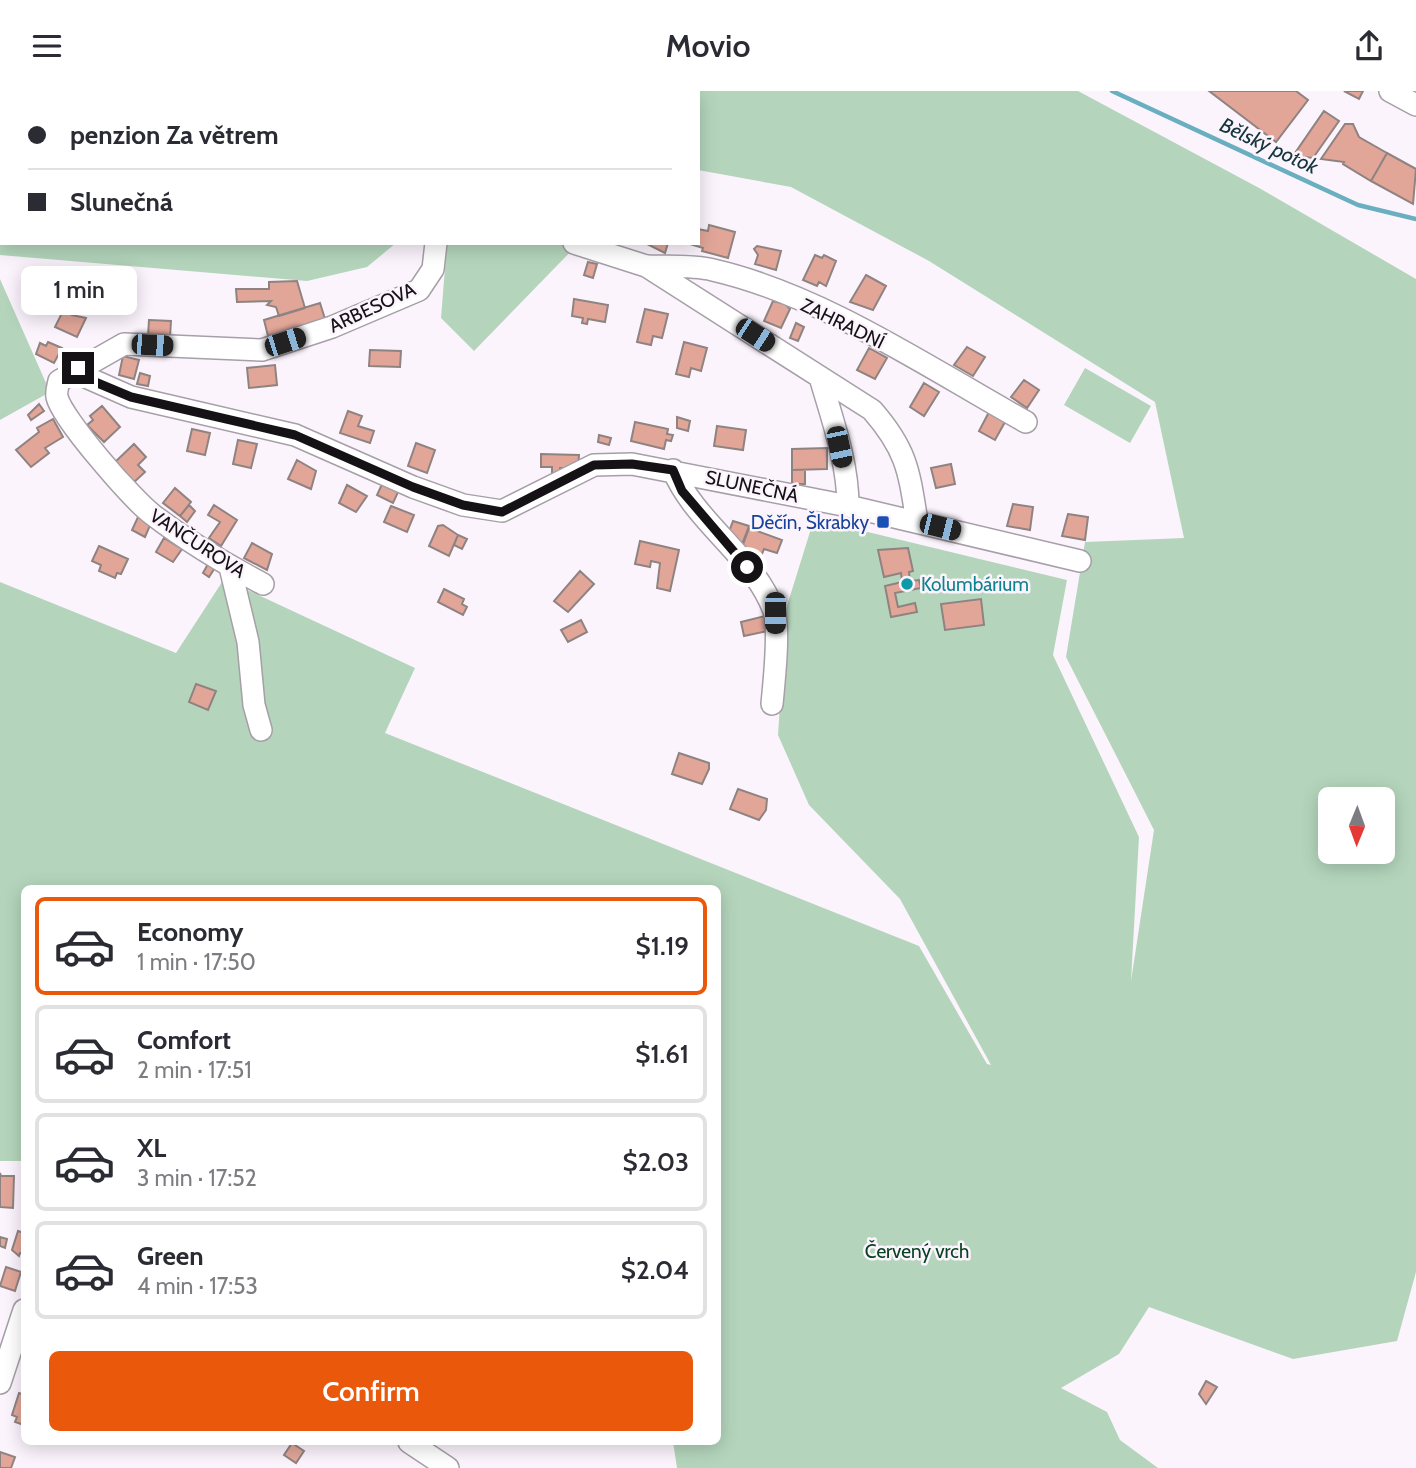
<!DOCTYPE html>
<meta charset="utf-8">
<style>
body{margin:0;font-family:Cabin,sans-serif;background:#f7f7f7;color:#2b2b33;height:100vh;display:flex;flex-direction:column;font-size:26px;white-space:nowrap}
*{box-sizing:border-box;margin:0}
p{font-size:23px;color:#7c7c81}
.icon{flex:none;width:38px;height:38px;fill:none;stroke:currentColor;stroke-width:2;stroke-linecap:round;stroke-linejoin:round}
.map{position:relative;flex:1;overflow:hidden}
.drawer{position:absolute;left:21px;top:794px;width:700px;height:560px;display:flex;flex-direction:column;background:#fff;border-radius:10px;box-shadow:0 4px 18px #0003}
.drawer>*{flex:none}
.guide{position:absolute;left:0px;top:0px;width:700px;height:154px;box-shadow:0 4px 18px #0003;display:grid;align-content:center;height:154px;padding:0 28px;background:#fff}
.needle{width:46px;rotate:181deg}
.buttons{position:absolute;left:1318px;top:696px;display:grid;gap:14px}
.buttons a{display:grid;place-items:center;width:77px;height:77px;border-radius:10px;background:#fff;box-shadow:0 4px 18px #0003;font-size:35px}
.end{position:absolute;width:32px;height:32px;margin:-16px;border:9px solid #151215;background:#fff;box-shadow:0 0 0 4px #fff}
.from{border-radius:50%}
.bubble{position:absolute;height:49px;border-radius:10px;background:#fff;box-shadow:0 4px 18px #0003;font-size:23px;font-weight:600;line-height:49px;text-align:center}
.car{position:absolute;width:21px;height:42px;margin:-21px -10px;border-radius:9px;box-shadow:0 0 5px 2px #0007;background:linear-gradient(#222 24%,#8ab4d8 0 40%,#222 0 76%,#8ab4d8 0 86%,#222 0)}
.guide b{display:flex;align-items:center;gap:24px;height:66px;font-size:26px}
.guide b+b{border-top:2px solid #e1e1e2}
.guide i{width:18px;height:18px;background:#2b2b33}
ul{padding:12px 0 0;list-style:none}
li{display:flex;align-items:center;gap:21px;height:98px;margin:0 14px 10px;padding:0 14px;border:4px solid #e1e1e2;border-radius:10px}
li div{flex:1}
li b{display:block;font-size:26px}
li em{font-style:normal;font-weight:600}
li.selected{border-color:#ea580c}
li>.icon{width:63px;height:63px;stroke-width:1.5}
.action{display:flex;gap:14px;margin-top:auto;padding:14px 28px}
.action a{flex:1;height:80px;border-radius:10px;background:#ea580c;color:#fff;font-size:28px;font-weight:600;line-height:80px;text-align:center}
header{display:flex;justify-content:space-between;align-items:center;height:91px;padding:0 28px;background:#fff;font-size:32px;font-weight:600}
.map>svg:first-child{display:block}
.green{fill:#b4d5bc;fill-rule:evenodd}
.lines{fill:none;stroke-linecap:round;stroke-linejoin:round}
.stream{stroke:#6aafbf;stroke-width:4.5}
.building{fill:#e2a699;stroke:#8f8381;stroke-width:2}
.minor-casing{stroke:#a69fa8;stroke-width:24}
.minor{stroke:#fff;stroke-width:21}
.route{stroke:#151215;stroke-width:9}
.transit-dot{fill:#1a4fb4;stroke:#fcf4fd;stroke-width:2.5}
.culture-dot{fill:#0f9aa8;stroke:#fcf4fd;stroke-width:2.5}
.labels{text-anchor:middle;stroke-width:5;stroke-linejoin:round;paint-order:stroke}
.street-label{font-size:19px;fill:#151215;stroke:#fcf4fd}
.transit-label{font-size:19px;fill:#164399;stroke:#fcf4fd;text-anchor:end}
.culture-label{font-size:19px;fill:#0d838f;stroke:#fcf4fd;text-anchor:start}
.park-label{font-size:19px;fill:#064220;stroke:#fcf4fd}
.water-label{font-size:21px;font-style:italic;fill:#13353d;stroke:#fcf4fd}
</style>
<header><svg class="icon" aria-label="menu" viewBox="0 0 24 24"><path d="M4 6h16M4 12h16M4 18h16"/></svg>Movio<svg class="icon" aria-label="share" viewBox="0 0 24 24"><path d="M12 15V3M7 8l5-5 5 5M5 13v7h14v-7"/></svg></header>
<div class="map">
<svg width="1416" height="1377" viewBox="0 0 1416 1377">
<rect width="100%" height="100%" fill="#fcf4fd"/>
<!-- green -->
<path class="green" d="M310 0H1078L1261 98 1416 188V1181L1397 1250 1293 1268 1149 1216 1119 1263 1061 1297 1107 1321 1120 1349 1158 1377H677L673 1351H718V798H24V1070H0V491L176 562 224 488 415 577 385 642 919 855 987 973 991 974 900 808 809 714 778 644 786 518 814 428 1067 489 1053 564 1139 746 1131 890 1154 739 1066 566 1085 451 1184 447 1155 311 929 170 791 96 698 79V2H306ZM1330 709H1382V761H1330Z
M0 56 2 152H396L367 176 307 190 0 164Z
M447 152H579L474 260 441 227Z
M0 188 50 301 0 329Z
M1085 277 1151 315 1130 352 1064 314Z"/>
<g class="lines">
<!-- stream -->
<path class="stream" d="M1112 0 1358 114 1416 128"/>
</g>
<!-- building -->
<path class="building" d="M1209 0H1296L1308 9 1276 51Z
M1344 0H1363L1359 8Z
M1324 20 1339 30 1313 67 1293 65Z
M1345 33H1353L1359 46 1387 62 1371 90 1343 73 1344 71 1321 68Z
M1387 62 1416 78 1413 113 1371 90Z
M709 134 735 141 728 167 702 160 703 157 690 153 698 152V138L708 140Z
M668 152 665 162 647 153 648 152Z
M757 155 781 160 776 179 755 173 758 164 754 158Z
M815 164 822 167 824 164 836 170 826 195 819 191 817 195 803 189Z
M588 171 597 173 593 187 584 184Z
M866 184 886 195 873 219 850 211Z
M297 190 305 217 279 225 276 216 267 214 271 210 237 211 236 198H269V191Z
M574 208 608 214 605 231 588 228 587 233 582 232 583 227 572 225Z
M773 210 785 213 790 218 781 237 764 230Z
M320 212 326 231 269 249 264 229Z
M66 214 75 218 72 224 86 227 77 246 55 236Z
M645 218 668 223 662 247 653 245 651 254 637 251Z
M149 229 171 230 170 246 148 245Z
M796 232 804 236 798 250 790 247Z
M48 251 62 257 54 272 36 263 40 252 46 255Z
M684 251 707 257 701 280 691 277 689 286 676 283Z
M967 256 985 266 973 285 954 274Z
M869 257 887 267 875 288 857 279Z
M370 259 401 260 400 276 369 275Z
M123 265 139 269 134 288 119 284Z
M275 274 277 294 249 297 247 277Z
M140 282 150 285 148 295 137 293Z
M1024 289 1039 299 1027 317 1011 306Z
M924 292 939 301 924 325 910 316Z
M39 313 44 320 31 329 28 324Z
M102 315 120 336 104 351 87 334 93 329 90 325Z
M348 320 362 325 358 335 374 340 370 352 340 342Z
M989 321 1005 331 995 349 979 340Z
M677 326 690 330 688 340 677 337Z
M53 328 63 346 45 357 49 362 31 376 16 359 39 341 37 337Z
M635 331 668 338 667 343 673 344 671 350 666 349 664 358 631 350Z
M717 335 746 339 743 359 714 355Z
M192 338 210 342 205 364 187 360Z
M599 344 611 347 609 354 598 351Z
M238 349 257 353 251 377 233 373Z
M416 352 435 359 427 382 408 375Z
M134 353 146 366 138 374 145 381 132 393 114 372Z
M827 357V378L792 379V358Z
M541 363 579 364 578 377H560V382H552V376H541Z
M297 369 316 380 311 398 288 388Z
M951 373 955 393 936 397 931 377Z
M792 379H805V393H792Z
M383 391 399 399 393 412 377 404Z
M347 394 367 405 356 421 339 412Z
M175 397 191 411 180 425 163 412Z
M1013 413 1033 416 1030 439 1007 435Z
M189 414 195 420 187 431 180 425Z
M214 414 237 429 221 455 209 447 220 431 208 424Z
M391 415 414 424 407 441 384 431Z
M1068 423 1088 426 1085 449 1062 445Z
M138 426 151 432 145 446 132 439Z
M733 430 749 435 741 456 727 446Z
M443 434 458 444 449 465 429 455 438 435Z
M749 437 782 449 777 462 764 458 758 473 740 462Z
M458 444 467 448 462 458 454 454Z
M164 447 182 458 173 471 156 461Z
M640 450 679 459 670 500 657 497 660 472 651 470 650 476 635 473Z
M252 452 272 463 267 479 244 467Z
M99 455 128 468 121 483 117 482 115 487 99 480 101 474 92 470Z
M908 457 913 480 909 481 910 490 919 489 921 497 895 502 898 516 915 512 917 521 891 526 885 495 902 491 901 482 884 486 878 459Z
M209 471 216 475 209 486 203 482Z
M580 480 594 493 568 521 554 510Z
M444 498 464 508 462 513 467 516 463 524 438 511Z
M981 508 984 534 945 539 941 513Z
M765 525 768 540 744 545 741 531Z
M581 529 587 541 568 551 561 539Z
M196 593 216 600 208 619 189 611Z
M679 662 709 672V678L702 693 672 683Z
M738 698 767 708 766 719 759 729 730 718Z
M0 1082 1 1085H14L13 1117 0 1116Z
M18 1140 24 1142V1163L20 1162 19 1165 12 1159Z
M0 1146 7 1148 5 1157 0 1155Z
M6 1176 21 1181 15 1200 0 1195Z
M1206 1290 1217 1296 1206 1313 1199 1303Z
M19 1302 24 1304V1334L15 1331 17 1326 12 1324Z
M292 1352 304 1360 296 1372 284 1364Z
M0 1361 15 1366 11 1377H0Z"/>
<g class="lines">
<!-- minor casing -->
<g class="minor-casing">
<path id="minor" d="M121 0 122 2
M1390 0 1416 14
M0 51 2 52
M574 152 646 175 872 319C907 359 909 380 917 431
M648 175C669 176 692 174 713 179 822 204 929 277 1026 331
M78 277 88 287 131 306 295 344 413 396 463 414 502 420 594 374 632 373 848 415 1080 470
M820 286C832 328 848 371 848 415
M673 379C696 433 754 465 774 520 780 539 774 591 772 613
M230 476 248 551 254 614 261 639
M263 493C225 473 187 450 153 424 133 409 62 328 57 306 56 302 58 294 59 290L124 253 262 259 332 236 419 199 433 178 436 152
M0 1292 24 1219
M409 1351 448 1377"/>
</g>
<!-- minor -->
<use href="#minor" class="minor"/>
</g>
<g class="lines">
<!-- route -->
<path class="route" d="M78 277 88 288 131 306 295 344 413 396 463 414 502 421 594 374 632 373 673 379 682 400 747 476"/>
</g>
<!-- markers -->
<rect class="transit-dot" x="876" y="424" width="14" height="14" rx="3.5"/>
<circle class="culture-dot" cx="907" cy="493" r="7"/>
<g class="labels">
<!-- street labels -->
<g class="street-label">
<text transform="translate(372 216) rotate(-25)" y="7">ARBESOVA</text>
<text transform="translate(843 232) rotate(26)" y="7">ZAHRADNÍ</text>
<text transform="translate(752 395) rotate(12)" y="7">SLUNEČNÁ</text>
<text transform="translate(198 452) rotate(33)" y="7">VANČUROVA</text>
</g>
<!-- transit labels -->
<g class="transit-label">
<text x="869" y="438">Děčín, Škrabky</text>
</g>
<!-- culture labels -->
<g class="culture-label">
<text x="921" y="500">Kolumbárium</text>
</g>
<!-- park labels -->
<g class="park-label">
<text x="917" y="1167">Červený vrch</text>
</g>
<!-- water labels -->
<g class="water-label">
<text transform="translate(1269 55) rotate(25)" y="7">Bělský potok</text>
</g>
</g>
</svg>
<div class="buttons">
<a><svg class="needle" viewBox="-14 -14 28 28"><path d="M0-13l5 13h-10z" fill="#e53935"/><path d="M0 13l5-13h-10z" fill="#7c7c81"/></svg></a>
</div>
<i class="end from" style="left:747px;top:476px"></i>
<i class="end" style="left:78px;top:277px"></i>
<div class="bubble" style="left:21px;top:175px;width:116px">1 min</div>
<i class="car" style="left:755px;top:244px;rotate:123deg"></i>
<i class="car" style="left:285px;top:251px;rotate:72deg"></i>
<i class="car" style="left:152px;top:254px;rotate:93deg"></i>
<i class="car" style="left:839px;top:356px;rotate:168deg"></i>
<i class="car" style="left:940px;top:436px;rotate:104deg"></i>
<i class="car" style="left:775px;top:522px;rotate:180deg"></i>
<div class="guide">
<b><i class="from"></i>penzion Za větrem</b>
<b><i></i>Slunečná</b>
</div>
<section class="drawer">
<ul>
<li class="selected"><svg class="icon" aria-label="car" viewBox="0 0 24 24"><path d="M5 17H2v-5l4-1 3-4h7l3 4 3 1v5h-3M9 17h6M6 11h13"/><circle cx="7" cy="17" r="2"/><circle cx="17" cy="17" r="2"/></svg><div><b>Economy</b><p>1 min · 17:50</p></div><em>$1.19</em></li>
<li><svg class="icon" aria-label="car" viewBox="0 0 24 24"><path d="M5 17H2v-5l4-1 3-4h7l3 4 3 1v5h-3M9 17h6M6 11h13"/><circle cx="7" cy="17" r="2"/><circle cx="17" cy="17" r="2"/></svg><div><b>Comfort</b><p>2 min · 17:51</p></div><em>$1.61</em></li>
<li><svg class="icon" aria-label="car" viewBox="0 0 24 24"><path d="M5 17H2v-5l4-1 3-4h7l3 4 3 1v5h-3M9 17h6M6 11h13"/><circle cx="7" cy="17" r="2"/><circle cx="17" cy="17" r="2"/></svg><div><b>XL</b><p>3 min · 17:52</p></div><em>$2.03</em></li>
<li><svg class="icon" aria-label="car" viewBox="0 0 24 24"><path d="M5 17H2v-5l4-1 3-4h7l3 4 3 1v5h-3M9 17h6M6 11h13"/><circle cx="7" cy="17" r="2"/><circle cx="17" cy="17" r="2"/></svg><div><b>Green</b><p>4 min · 17:53</p></div><em>$2.04</em></li>
</ul>
<div class="action"><a>Confirm</a></div>
</section>
</div>
